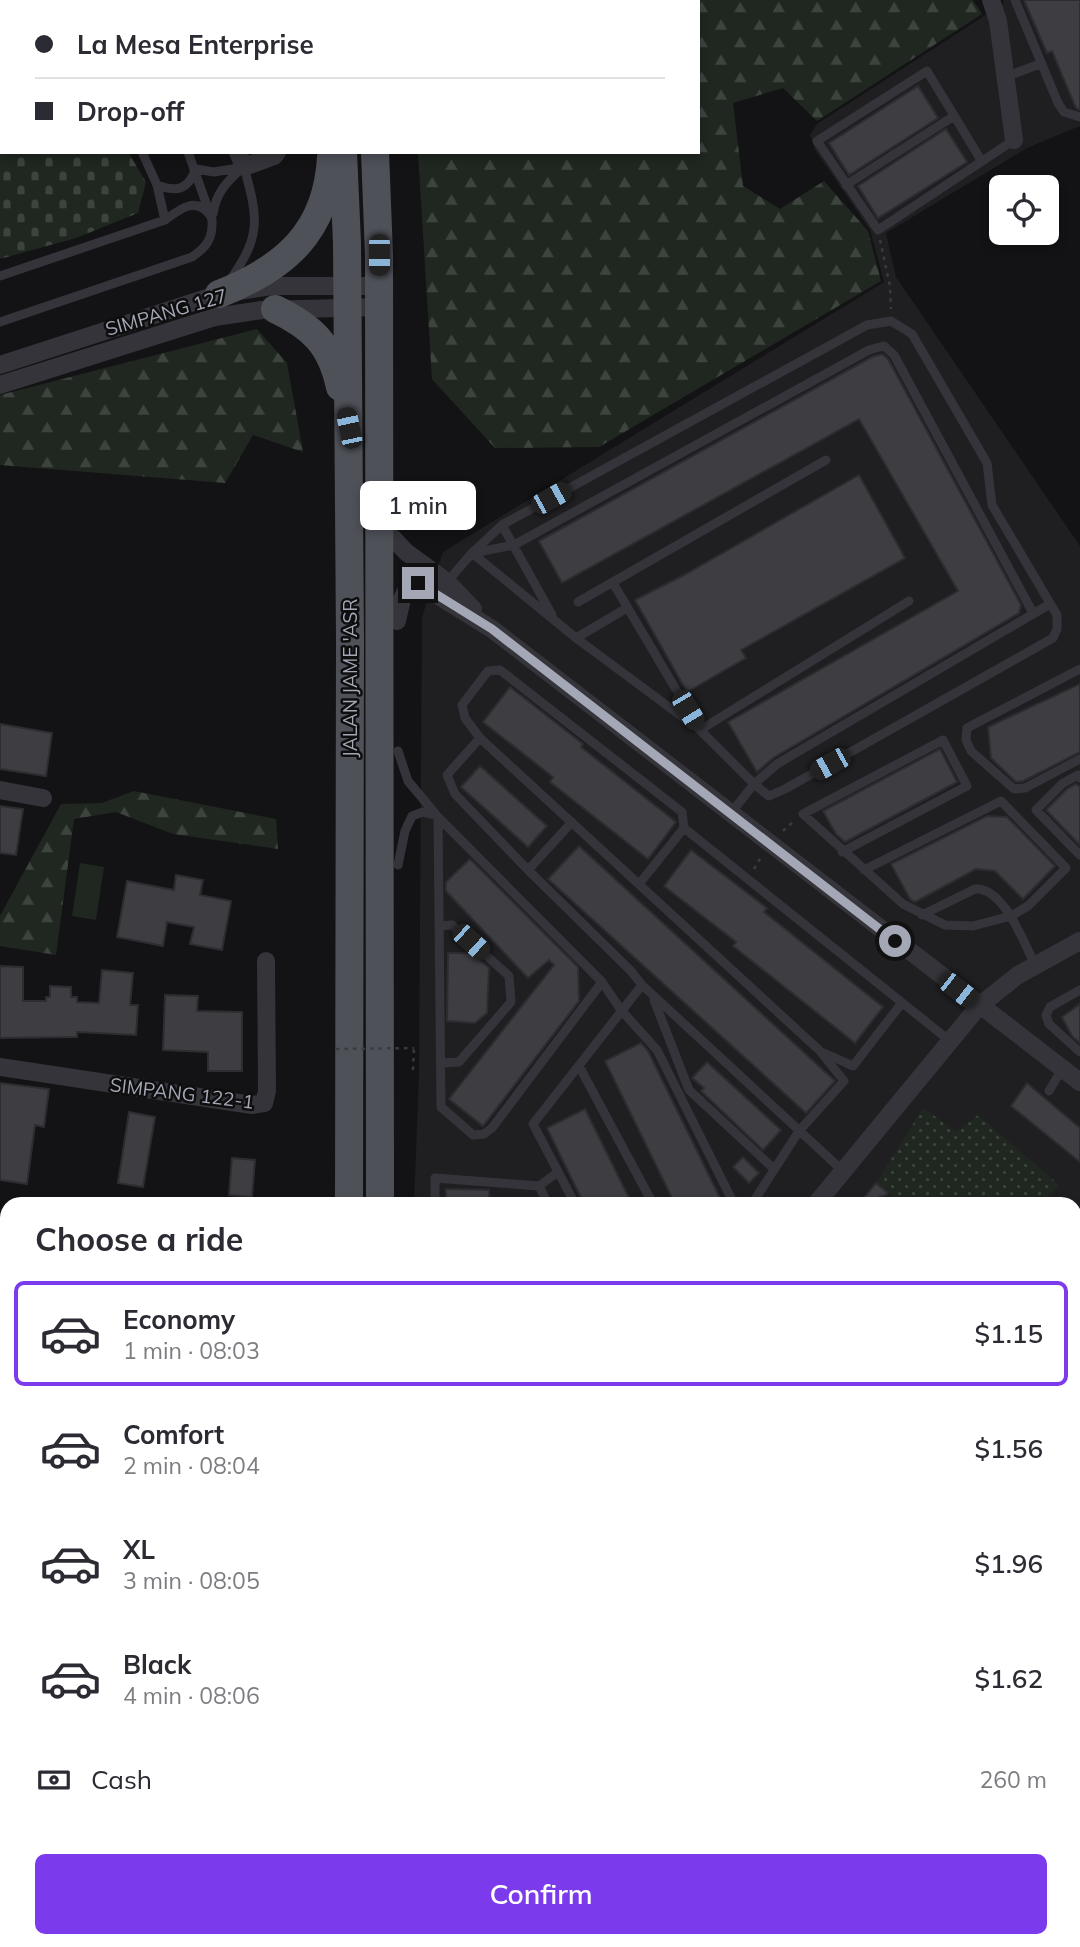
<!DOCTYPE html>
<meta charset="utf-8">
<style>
body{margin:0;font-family:Mulish,sans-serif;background:#f7f7f7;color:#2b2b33;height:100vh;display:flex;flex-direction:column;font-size:26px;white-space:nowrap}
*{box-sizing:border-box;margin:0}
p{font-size:23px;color:#7c7c81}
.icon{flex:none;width:38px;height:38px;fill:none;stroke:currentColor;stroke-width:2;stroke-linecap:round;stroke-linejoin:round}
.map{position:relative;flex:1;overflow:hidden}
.side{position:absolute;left:0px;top:1197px;width:1082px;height:751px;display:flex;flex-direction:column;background:#fff;border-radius:21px 21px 0 0;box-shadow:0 4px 10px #0003}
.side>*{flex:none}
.top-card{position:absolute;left:0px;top:0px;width:700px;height:154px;box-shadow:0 4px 10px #0003;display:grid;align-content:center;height:154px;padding:0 35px;background:#fff}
.tools{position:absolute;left:989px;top:175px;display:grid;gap:14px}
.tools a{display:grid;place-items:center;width:70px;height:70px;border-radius:10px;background:#fff;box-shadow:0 4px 10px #0003;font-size:35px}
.end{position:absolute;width:32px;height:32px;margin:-16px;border:9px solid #a4a7b6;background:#111;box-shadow:0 0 0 4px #111}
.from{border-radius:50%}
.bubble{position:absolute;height:49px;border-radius:10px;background:#fff;box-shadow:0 4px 10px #0003;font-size:23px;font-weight:600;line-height:49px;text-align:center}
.car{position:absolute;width:21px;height:42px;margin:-21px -10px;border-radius:9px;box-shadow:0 0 5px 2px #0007;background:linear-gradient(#222 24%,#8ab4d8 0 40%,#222 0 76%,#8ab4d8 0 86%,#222 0)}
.top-card b{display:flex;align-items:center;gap:24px;height:66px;font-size:26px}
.top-card b+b{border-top:2px solid #e1e1e2}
.top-card i{width:18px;height:18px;background:#2b2b33}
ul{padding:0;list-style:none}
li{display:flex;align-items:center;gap:21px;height:105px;margin:0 14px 10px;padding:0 21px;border:4px solid transparent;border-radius:10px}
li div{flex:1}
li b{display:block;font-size:26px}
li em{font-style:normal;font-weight:600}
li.active{border-color:#7c3aed}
li>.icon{width:63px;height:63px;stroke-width:1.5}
h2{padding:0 35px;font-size:32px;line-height:84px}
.pay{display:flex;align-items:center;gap:18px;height:77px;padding:0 35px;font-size:26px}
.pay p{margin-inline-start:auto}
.action{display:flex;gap:14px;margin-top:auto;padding:14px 35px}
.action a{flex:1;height:80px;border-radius:10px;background:#7c3aed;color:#fff;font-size:28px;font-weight:600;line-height:80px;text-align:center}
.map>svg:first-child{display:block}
.built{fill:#1f1f22}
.grass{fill:url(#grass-dots)}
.forest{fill:url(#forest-firs)}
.cemetery{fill:url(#cemetery-stones)}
.green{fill:#1f2720}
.water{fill:#293039}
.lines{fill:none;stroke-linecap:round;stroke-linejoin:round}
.stream{stroke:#293039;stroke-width:4.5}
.building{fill:#3d3d42;stroke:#2d2d31;stroke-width:2}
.path{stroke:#3a3b41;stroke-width:2.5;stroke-dasharray:3.5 5;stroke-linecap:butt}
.service{stroke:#34343a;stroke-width:9}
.minor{stroke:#34343a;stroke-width:18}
.primary{stroke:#4f5159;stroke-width:28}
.path-bridge{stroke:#3a3b41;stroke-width:2.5;stroke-dasharray:3.5 5;stroke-linecap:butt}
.route{stroke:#a4a7b6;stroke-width:9}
.labels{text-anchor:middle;stroke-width:5;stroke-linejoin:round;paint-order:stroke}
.street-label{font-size:19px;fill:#a4a7b6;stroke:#0e0e0f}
</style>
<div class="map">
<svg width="1080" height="1947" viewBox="0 0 1080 1947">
<defs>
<pattern id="grass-dots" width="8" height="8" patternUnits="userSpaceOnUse" patternTransform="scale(1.75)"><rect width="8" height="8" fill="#1f2720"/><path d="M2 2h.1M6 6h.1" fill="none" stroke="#3d443e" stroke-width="1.8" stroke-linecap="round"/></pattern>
<pattern id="forest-firs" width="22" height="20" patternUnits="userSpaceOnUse" patternTransform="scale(1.75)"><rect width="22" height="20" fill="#1f2720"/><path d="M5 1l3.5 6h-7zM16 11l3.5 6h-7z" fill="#3d443e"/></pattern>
<pattern id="cemetery-stones" width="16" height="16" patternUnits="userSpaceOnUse" patternTransform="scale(1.75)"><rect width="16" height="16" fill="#1f2720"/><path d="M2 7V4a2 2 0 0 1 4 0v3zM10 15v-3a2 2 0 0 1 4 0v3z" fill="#3d443e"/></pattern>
</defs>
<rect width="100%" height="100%" fill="#131315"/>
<!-- built -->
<path class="built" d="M1003 0H1080V126L1027 148 886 233 896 277 1080 546V1484L1075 1492 1074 1204H414L419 1073 422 617 443 552 884 282 870 230 815 150 810 135 817 124 1004 3Z
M481 1941H724L721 1947H484Z"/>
<!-- grass -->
<path class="grass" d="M923 1108 957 1132 978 1115 1059 1185 1042 1204H901L877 1182Z"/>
<!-- forest -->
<path class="forest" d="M467 0H973L982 14 817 121 783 88 733 103 743 186 780 209 824 181 868 231 881 281 599 447 495 448 432 379 418 152H698V2H466Z
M257 329 287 363 303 452 253 435 225 483 0 465V395Z
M134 791 276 819 278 849 173 834 116 812 74 819 56 955 0 946V916L61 804 102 803Z
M1080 1810V1947H959L965 1941H1074V1817Z"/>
<!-- cemetery -->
<path class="cemetery" d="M0 0 36 2H2V152H128L146 182 138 213 76 238 0 259Z"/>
<!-- green -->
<path class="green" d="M80 863 104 867 96 920 72 916Z"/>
<!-- water -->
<path class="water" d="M1080 1521V1810L1075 1817 1074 1529Z
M773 1941H965L959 1947H771Z"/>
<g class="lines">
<!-- stream -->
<path class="stream" d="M0 1739 7 1742
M296 1941V1947"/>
</g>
<!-- building -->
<path class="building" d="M1024 0H1080V110L1076 108 1052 51 1047 53Z
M918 86 938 118 849 175 829 143Z
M946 129 967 162 878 218 858 186Z
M882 354 888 359 1021 605 1019 613 773 758 757 772 728 722 958 591 859 419 562 583 539 541 872 357Z
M859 475 905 558 741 650 746 658 687 692 635 600 684 575Z
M1080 684V752L1023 781 1016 782 991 758 988 727Z
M510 687 583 744 581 747 676 822 648 859 550 782 553 777 483 722Z
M0 724 52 733 46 776 0 769Z
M940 749 957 782 845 842 836 834 823 811Z
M480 766 547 826 528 847 461 787Z
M1076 784 1080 787V845L1046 810 1067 789Z
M0 806 23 809 16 855 0 853Z
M987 816 1007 817 1055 866 1023 899 995 871 976 869 915 902 910 899 891 864Z
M579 846 835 1081 806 1113 548 879Z
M691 850 767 908 764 912 883 1007 855 1043 733 946 736 942 664 886Z
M470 859 578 967 579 1001 483 1126 449 1099 554 965 549 960 528 978 446 891V882Z
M176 875 203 880 200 895 231 901 222 950 190 944 194 927 167 922 163 946 117 937 127 881 174 890Z
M448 953H472L489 968 487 1013 475 1023 447 1021Z
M0 966 23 967V1001H46V997H50V986L71 987V997H77V1002L99 1003 102 970 133 973 130 1005H138L136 1035 77 1032V1037L0 1038Z
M165 995 198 996 197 1011 242 1012V1071H208V1052L163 1050Z
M1080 1004V1043L1072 1036 1062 1017Z
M641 1043 648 1051 723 1204H675L605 1061Z
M707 1062 781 1130 763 1150 701 1091 704 1088 692 1078Z
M0 1083 49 1089 44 1127 35 1125 27 1184 0 1180Z
M1027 1083 1080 1128V1162L1011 1106Z
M585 1109 632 1204H584L547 1128Z
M129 1112 155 1117 143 1187 118 1183Z
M743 1157 759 1173 749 1183 733 1167Z
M232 1158 255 1160 252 1197 229 1195Z
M876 1183 888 1193 886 1195 879 1197 875 1204H859Z
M446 1189 489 1190V1204H446Z"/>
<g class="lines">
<!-- path -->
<path class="path" d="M880 240 890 286 891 309
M783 831 794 821
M754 869 761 857
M413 1070 414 1048"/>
<!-- service -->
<path class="service" d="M53 0 54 2
M102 0 103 2
M1015 0 1058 103 1064 112 1080 117
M1005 77 1040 64
M981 160 927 71 817 141 878 230 1014 140
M157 185C178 193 188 189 196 169L214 172 244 167
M846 185 954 116
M213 214C216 192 227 182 242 168
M165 220C180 209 196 196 210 215
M0 276 165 220 157 185 142 152
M230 280C262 235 258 218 244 167
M0 322 192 257C207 247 213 238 212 220L188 152
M502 525 552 615
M472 553 576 638 700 730 754 784 731 813
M473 553 514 545 869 350 884 346 894 355 1033 613
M447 582 472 553 502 525 867 325 891 321 912 334 987 463 992 505 1057 615V629L1053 638 785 789 769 796 754 784 777 764 1050 604
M613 583 697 725
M578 602 826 460
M576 638 627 608
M1080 669 967 728 966 740 971 751 1014 789 1025 788 1080 759
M700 730 909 601
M480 738 447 775 455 794 528 870 631 971 642 985 843 1171
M398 751 408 781 438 817 602 982 621 1010 657 1050 734 1204
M1080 778 1078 775 1063 783 1036 810 1080 855
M438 817 441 1107 473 1135 484 1134 492 1128 602 982
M842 852 967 786 943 740 803 814 903 904 945 925 973 926 1011 916 1028 906 1066 868 1001 801 864 870
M398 865 405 831 412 816 423 812 437 816
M528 870 572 822
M639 884 684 828
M922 915 975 889C1004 887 1024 943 1035 965
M439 926 452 925 509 976 511 1002 459 1062 442 1063
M1080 990 1050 1007 1046 1015 1049 1024 1080 1052
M654 1000 689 1090 774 1169
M824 1053 853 1066 901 1004
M579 1066 653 1204
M1049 1091 1062 1069
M539 1186 558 1172
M435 1204V1178L539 1186 548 1204
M575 1204 533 1124 642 985
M752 1204 799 1131 844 1081 820 1051 480 738 465 718 462 705 488 671 500 670 682 812 684 828 950 1041
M882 1204 884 1202 886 1204
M1079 1359H1080
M1074 1378 1080 1383
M1074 1416 1080 1410
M0 1750 7 1752
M522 1947 527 1941
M576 1947 581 1941
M679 1947 684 1941"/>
<!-- minor -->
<path class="minor" d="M163 0 164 2
M207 0 208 2
M991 0 998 21 1014 140
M238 152 244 167 274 156 277 152
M0 365 219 294 272 286H379
M0 385 215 317 262 310 379 307
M393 538 406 552 447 582 473 609
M397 621 402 599 410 583H418L492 629 1080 1082
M0 790 43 798
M0 1067 252 1105 264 1103 267 1091 266 961
M816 1204 979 1006 1018 975 1080 941
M0 1300H7
M0 1511 7 1512
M0 1930 7 1921
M223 1941 234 1947"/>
<!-- primary -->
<path class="primary" d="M320 0V2
M356 0 357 2
M343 152 347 243 350 641 349 1204
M375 152 379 255 380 1204
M219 294C285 268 327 232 331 157
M275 309C313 327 331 345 340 387
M354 1941 355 1947
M385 1941 386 1947"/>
<!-- path-bridge -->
<path class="path-bridge" d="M336 1049 414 1048"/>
</g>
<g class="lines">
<!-- route -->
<path class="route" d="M418 583 492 629 895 941"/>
</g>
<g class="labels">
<!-- street labels -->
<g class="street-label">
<text transform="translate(166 312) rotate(-16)" y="7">SIMPANG 127</text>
<text transform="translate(350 678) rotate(-90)" y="7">JALAN JAME 'ASR</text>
<text transform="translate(182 1093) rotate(7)" y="7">SIMPANG 122-1</text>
</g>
</g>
</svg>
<div class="tools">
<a><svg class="icon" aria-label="locate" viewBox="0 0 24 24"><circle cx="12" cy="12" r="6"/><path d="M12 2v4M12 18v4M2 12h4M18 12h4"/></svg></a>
</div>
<i class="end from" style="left:895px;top:941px"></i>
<i class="end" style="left:418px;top:583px"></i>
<div class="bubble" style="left:360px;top:481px;width:116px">1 min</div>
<i class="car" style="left:379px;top:255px;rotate:180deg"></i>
<i class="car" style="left:349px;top:428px;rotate:348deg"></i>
<i class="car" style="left:551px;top:498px;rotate:61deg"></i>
<i class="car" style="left:688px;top:710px;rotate:149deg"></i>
<i class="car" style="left:830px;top:764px;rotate:241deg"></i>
<i class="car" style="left:471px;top:942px;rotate:132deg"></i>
<i class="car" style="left:958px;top:990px;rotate:128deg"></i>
<div class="top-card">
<b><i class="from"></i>La Mesa Enterprise</b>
<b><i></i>Drop-off</b>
</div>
<section class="side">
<h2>Choose a ride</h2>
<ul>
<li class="active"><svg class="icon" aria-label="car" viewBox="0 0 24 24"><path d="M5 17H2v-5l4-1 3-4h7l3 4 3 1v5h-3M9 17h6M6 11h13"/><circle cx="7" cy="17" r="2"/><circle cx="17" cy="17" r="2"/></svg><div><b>Economy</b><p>1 min · 08:03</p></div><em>$1.15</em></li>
<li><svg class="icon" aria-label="car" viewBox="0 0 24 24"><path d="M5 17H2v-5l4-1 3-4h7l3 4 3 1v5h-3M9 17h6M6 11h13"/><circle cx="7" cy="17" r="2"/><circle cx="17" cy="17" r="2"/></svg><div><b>Comfort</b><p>2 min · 08:04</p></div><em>$1.56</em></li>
<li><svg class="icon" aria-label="car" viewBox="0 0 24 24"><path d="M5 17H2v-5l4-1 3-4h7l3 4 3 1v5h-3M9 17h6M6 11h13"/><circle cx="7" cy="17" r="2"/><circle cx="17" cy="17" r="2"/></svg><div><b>XL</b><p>3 min · 08:05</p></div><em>$1.96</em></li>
<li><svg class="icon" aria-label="car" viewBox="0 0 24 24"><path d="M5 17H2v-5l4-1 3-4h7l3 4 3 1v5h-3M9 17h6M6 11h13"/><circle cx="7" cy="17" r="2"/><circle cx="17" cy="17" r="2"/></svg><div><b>Black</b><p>4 min · 08:06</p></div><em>$1.62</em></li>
</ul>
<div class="pay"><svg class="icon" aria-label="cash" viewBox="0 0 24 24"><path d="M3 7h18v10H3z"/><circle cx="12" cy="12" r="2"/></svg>Cash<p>260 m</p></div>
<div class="action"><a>Confirm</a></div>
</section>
</div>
